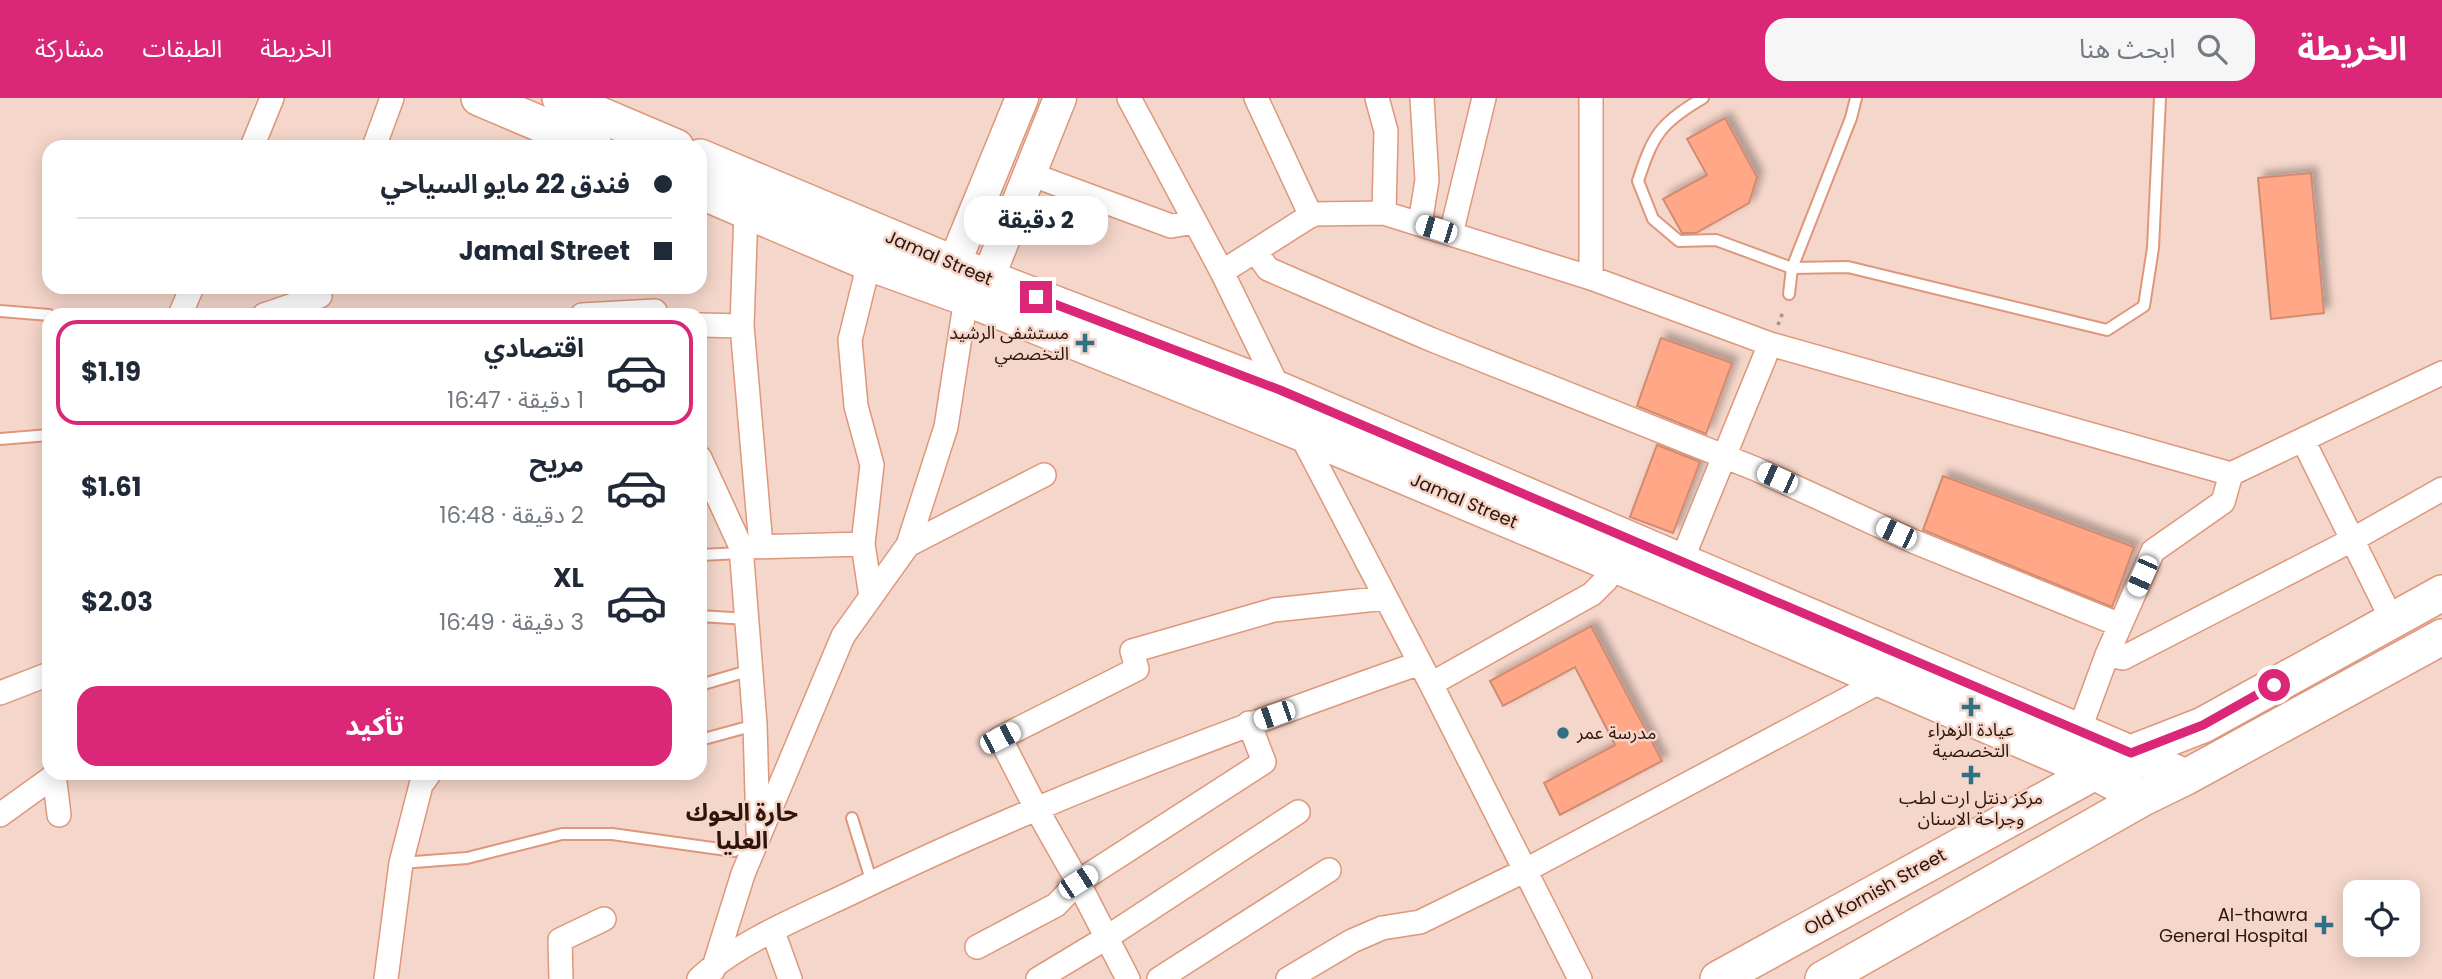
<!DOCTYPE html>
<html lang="ar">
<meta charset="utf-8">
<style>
body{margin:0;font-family:Poppins,"Noto Sans Arabic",sans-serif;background:#f6f6f7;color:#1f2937;direction:rtl;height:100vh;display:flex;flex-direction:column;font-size:26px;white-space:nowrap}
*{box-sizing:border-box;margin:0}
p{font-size:23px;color:#747a83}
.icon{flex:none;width:38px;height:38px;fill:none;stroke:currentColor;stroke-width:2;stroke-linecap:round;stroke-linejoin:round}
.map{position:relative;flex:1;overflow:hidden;direction:ltr}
.side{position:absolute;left:42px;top:210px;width:665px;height:472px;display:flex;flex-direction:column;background:#fff;border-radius:21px;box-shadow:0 4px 18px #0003;direction:rtl}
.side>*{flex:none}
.hud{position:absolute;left:42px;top:42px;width:665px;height:154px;border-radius:21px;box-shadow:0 4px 18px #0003;direction:rtl;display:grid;align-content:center;height:154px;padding:0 35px;background:#fff}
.controls{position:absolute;left:2343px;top:782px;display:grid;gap:14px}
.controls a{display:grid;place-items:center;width:77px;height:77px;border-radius:14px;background:#fff;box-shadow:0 4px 18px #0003;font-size:35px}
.end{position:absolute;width:32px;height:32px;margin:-16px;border:9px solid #db2777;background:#fff;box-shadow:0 0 0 4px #fff}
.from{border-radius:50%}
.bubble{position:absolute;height:49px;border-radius:21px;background:#fff;box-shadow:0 4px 18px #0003;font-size:23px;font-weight:700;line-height:49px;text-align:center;direction:rtl}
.car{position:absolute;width:21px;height:42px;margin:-21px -10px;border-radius:9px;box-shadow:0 0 5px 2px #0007;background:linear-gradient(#fff 24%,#345 0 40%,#fff 0 76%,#345 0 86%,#fff 0)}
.hud b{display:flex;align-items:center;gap:24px;height:66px;font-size:26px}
.hud b+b{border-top:2px solid #e0e1e3}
.hud i{width:18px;height:18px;background:#1f2937}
ul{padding:12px 0 0;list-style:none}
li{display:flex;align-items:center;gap:21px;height:105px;margin:0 14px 10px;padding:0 21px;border:4px solid transparent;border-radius:21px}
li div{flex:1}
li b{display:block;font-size:26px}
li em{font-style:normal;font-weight:700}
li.selected{border-color:#db2777}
li>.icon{width:63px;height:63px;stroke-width:1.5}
.cta{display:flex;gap:14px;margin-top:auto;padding:14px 35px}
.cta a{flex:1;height:80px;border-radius:21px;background:#db2777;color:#fff;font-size:28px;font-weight:700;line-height:80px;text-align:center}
header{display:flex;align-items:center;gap:42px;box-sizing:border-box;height:98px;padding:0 35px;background:#db2777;color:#fff}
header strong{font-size:33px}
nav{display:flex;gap:38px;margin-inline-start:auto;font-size:24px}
.search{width:490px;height:63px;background:#f6f6f7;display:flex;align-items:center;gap:18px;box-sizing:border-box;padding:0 24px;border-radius:21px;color:#747a83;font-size:26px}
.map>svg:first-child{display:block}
.building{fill:#ffa786;stroke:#d28b70;stroke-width:2;filter:url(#shadow)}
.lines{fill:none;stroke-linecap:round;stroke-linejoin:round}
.lane-casing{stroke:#de977b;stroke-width:14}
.street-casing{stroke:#de977b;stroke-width:26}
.secondary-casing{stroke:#de977b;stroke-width:35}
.primary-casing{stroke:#de977b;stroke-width:38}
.path{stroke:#ae9085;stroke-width:3.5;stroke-dasharray:3.5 5;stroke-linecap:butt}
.lane{stroke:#fff;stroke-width:10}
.street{stroke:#fff;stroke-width:23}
.secondary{stroke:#fff;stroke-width:32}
.primary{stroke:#fff;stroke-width:35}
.route{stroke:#db2777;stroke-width:9}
.poi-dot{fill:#317185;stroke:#f5d6ca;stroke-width:2.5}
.labels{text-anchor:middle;stroke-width:5;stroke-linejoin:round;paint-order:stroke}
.street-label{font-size:18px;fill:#2f1409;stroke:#f5d6ca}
.poi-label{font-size:18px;fill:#2f1409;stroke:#f5d6ca;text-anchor:end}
.district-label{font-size:24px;font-weight:bold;fill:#2f1409;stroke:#f5d6ca}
</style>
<header>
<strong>الخريطة</strong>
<div class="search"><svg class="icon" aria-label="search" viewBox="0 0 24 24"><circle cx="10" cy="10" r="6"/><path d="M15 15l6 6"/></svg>ابحث هنا</div>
<nav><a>الخريطة</a><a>الطبقات</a><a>مشاركة</a></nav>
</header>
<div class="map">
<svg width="2442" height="881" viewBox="0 0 2442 881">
<defs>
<filter id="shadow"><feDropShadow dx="6" dy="-6" stdDeviation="3.5" flood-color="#0004"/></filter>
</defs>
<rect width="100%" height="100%" fill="#f5d6ca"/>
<!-- building -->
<path class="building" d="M1725 20 1757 79 1749 105 1696 135H1682L1663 101 1707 77 1687 41Z
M2311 75 2324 215 2271 221 2258 80Z
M1661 240 1732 265 1706 336 1637 308Z
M1657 347 1700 364 1673 435 1630 419Z
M1943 378 2134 449 2112 509 1923 432Z
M1591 528 1662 663 1560 717 1544 685 1615 647 1575 569 1503 608 1490 583Z"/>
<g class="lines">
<!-- lane casing -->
<g class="lane-casing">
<path id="lane" d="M1703 0C1660 25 1653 37 1638 83L1653 121 1679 143 1716 142 1792 170 1789 196
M1856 0 1851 20 1792 170 1848 169 2107 232 2144 208 2153 150 2160 0
M0 213 49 217
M0 341 49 337
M700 457 741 455
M700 518 747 521
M700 587 751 572
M700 642 755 627
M852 720 872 785
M401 765 467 760 562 736H612L734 753 755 742"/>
</g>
<!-- street casing -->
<g class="street-casing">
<path id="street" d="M1129 0 1222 174 1281 295
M1256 0 1311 118
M1377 0 1386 33 1384 115
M1591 0V180
M252 49 272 0
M374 49 392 0
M1030 76 1171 128 1195 124
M746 113 742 228 761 448
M1420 126 1427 82 1422 0
M1451 136 1484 0
M1255 153 1268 171 1307 188 1430 241 1756 371 1915 444 2120 527
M869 165 850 242 856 308 872 367 863 446 871 499
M1222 174 1313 116 1384 115 1591 180 1770 246 2231 376 2442 275
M180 217 192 189
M264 217 320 198
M582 217 655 213 656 217
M700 227 742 228
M1299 333 1431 586 1580 881
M2303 342 2392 522
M700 360 741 449 755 626 758 732
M908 447 946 329 966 200
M748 449 863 446
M1677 474 1770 246
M2107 557 2123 560 2352 442 2442 391
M1431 586 1592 496 1606 482 1616 467
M0 595 49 576
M2079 633 2107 557 2153 453 2223 404 2231 376
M54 676 59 717
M0 717 54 678
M773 834 790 881
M977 849 1056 807 1078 784 1264 664 1249 625
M713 872 743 776 843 538 908 447 1044 377
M386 881 401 765 421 687 429 676
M561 881 560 842 604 821
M699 881C736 845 803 818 851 795 1035 705 1227 633 1420 565
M1038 881 1106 840 1298 714
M1128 881 1078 784 1036 710 1000 640 1137 571 1132 553 1274 512 1386 500
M1159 881 1329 772
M1288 881 1352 843 1382 830 1420 824 1524 773 1883 582"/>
</g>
<!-- secondary casing -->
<g class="secondary-casing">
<path id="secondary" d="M954 166 1022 0
M988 180 1060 0"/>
</g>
<!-- primary casing -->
<g class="primary-casing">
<path id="primary" d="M479 0 595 49
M560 0 676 49
M700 59 988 180 1280 292 2186 679
M700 93 869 165 966 200 1299 334 1670 490 2095 674 2143 700
M1718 881 2095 674 2131 655 2203 627 2442 495
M1823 881 2143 700 2186 679 2442 539"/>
</g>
<!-- path -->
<path class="path" d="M1778 227 1784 211"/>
<!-- lane -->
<use href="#lane" class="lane"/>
<!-- street -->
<use href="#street" class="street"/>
<!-- secondary -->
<use href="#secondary" class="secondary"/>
<!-- primary -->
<use href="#primary" class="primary"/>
</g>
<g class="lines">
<!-- route -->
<path class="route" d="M1036 199 1280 292 2131 655 2203 627 2274 587"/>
</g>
<!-- markers -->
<g class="poi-dot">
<path d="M1081.5 234.5h7v7h7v7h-7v7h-7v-7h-7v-7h7z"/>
<path d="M1967.5 598.5h7v7h7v7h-7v7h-7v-7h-7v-7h7z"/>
<circle cx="1563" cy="635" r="7"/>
<path d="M1967.5 666.5h7v7h7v7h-7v7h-7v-7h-7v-7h7z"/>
<path d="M2320.5 816.5h7v7h7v7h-7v7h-7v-7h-7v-7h7z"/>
</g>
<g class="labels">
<!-- street labels -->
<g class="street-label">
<text transform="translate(939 160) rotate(23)" y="6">Jamal Street</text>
<text transform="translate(1464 403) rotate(23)" y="6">Jamal Street</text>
<text transform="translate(1875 794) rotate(-29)" y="6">Old Kornish Street</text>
</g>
<!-- poi labels -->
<g class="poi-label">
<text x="1069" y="241">مستشفى الرشيد<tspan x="1069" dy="21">التخصصي</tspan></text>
<text x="1971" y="638" text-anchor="middle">عيادة الزهراء<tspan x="1971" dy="21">التخصصية</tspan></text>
<text x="1577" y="641" text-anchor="start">مدرسة عمر</text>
<text x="1971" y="706" text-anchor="middle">مركز دنتل ارت لطب<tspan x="1971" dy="21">وجراحة الاسنان</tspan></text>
<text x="2308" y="823">Al-thawra<tspan x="2308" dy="21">General Hospital</tspan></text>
</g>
<!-- district labels -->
<g class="district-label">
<text x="742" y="723">حارة الحوك<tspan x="742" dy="28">العليا</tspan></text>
</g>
</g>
</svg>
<div class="controls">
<a><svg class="icon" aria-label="locate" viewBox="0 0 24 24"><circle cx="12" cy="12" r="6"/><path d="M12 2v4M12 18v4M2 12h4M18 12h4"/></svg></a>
</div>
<i class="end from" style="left:2274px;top:587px"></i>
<i class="end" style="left:1036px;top:199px"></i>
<div class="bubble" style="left:964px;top:98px;width:144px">2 دقيقة</div>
<i class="car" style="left:1436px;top:131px;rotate:287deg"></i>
<i class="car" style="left:1777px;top:380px;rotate:294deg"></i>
<i class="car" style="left:1896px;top:435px;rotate:295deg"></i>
<i class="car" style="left:2142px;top:478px;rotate:204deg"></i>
<i class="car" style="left:1274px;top:617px;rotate:251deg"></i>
<i class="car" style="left:1000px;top:640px;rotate:63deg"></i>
<i class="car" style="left:1078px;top:784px;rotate:57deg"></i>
<div class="hud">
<b><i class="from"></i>فندق 22 مايو السياحي</b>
<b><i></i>Jamal Street</b>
</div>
<section class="side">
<ul>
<li class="selected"><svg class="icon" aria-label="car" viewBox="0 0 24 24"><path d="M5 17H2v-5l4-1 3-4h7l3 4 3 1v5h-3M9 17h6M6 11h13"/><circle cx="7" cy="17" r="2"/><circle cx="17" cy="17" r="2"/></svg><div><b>اقتصادي</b><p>1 دقيقة · 16:47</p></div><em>$1.19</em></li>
<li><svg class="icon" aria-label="car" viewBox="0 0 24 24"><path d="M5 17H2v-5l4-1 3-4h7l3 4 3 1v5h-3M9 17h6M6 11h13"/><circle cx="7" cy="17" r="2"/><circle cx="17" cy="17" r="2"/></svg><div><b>مريح</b><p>2 دقيقة · 16:48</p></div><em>$1.61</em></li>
<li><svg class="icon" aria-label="car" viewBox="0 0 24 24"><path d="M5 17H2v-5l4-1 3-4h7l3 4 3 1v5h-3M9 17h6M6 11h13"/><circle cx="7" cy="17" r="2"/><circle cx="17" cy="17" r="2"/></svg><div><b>XL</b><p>3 دقيقة · 16:49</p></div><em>$2.03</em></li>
</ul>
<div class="cta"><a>تأكيد</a></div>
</section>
</div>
